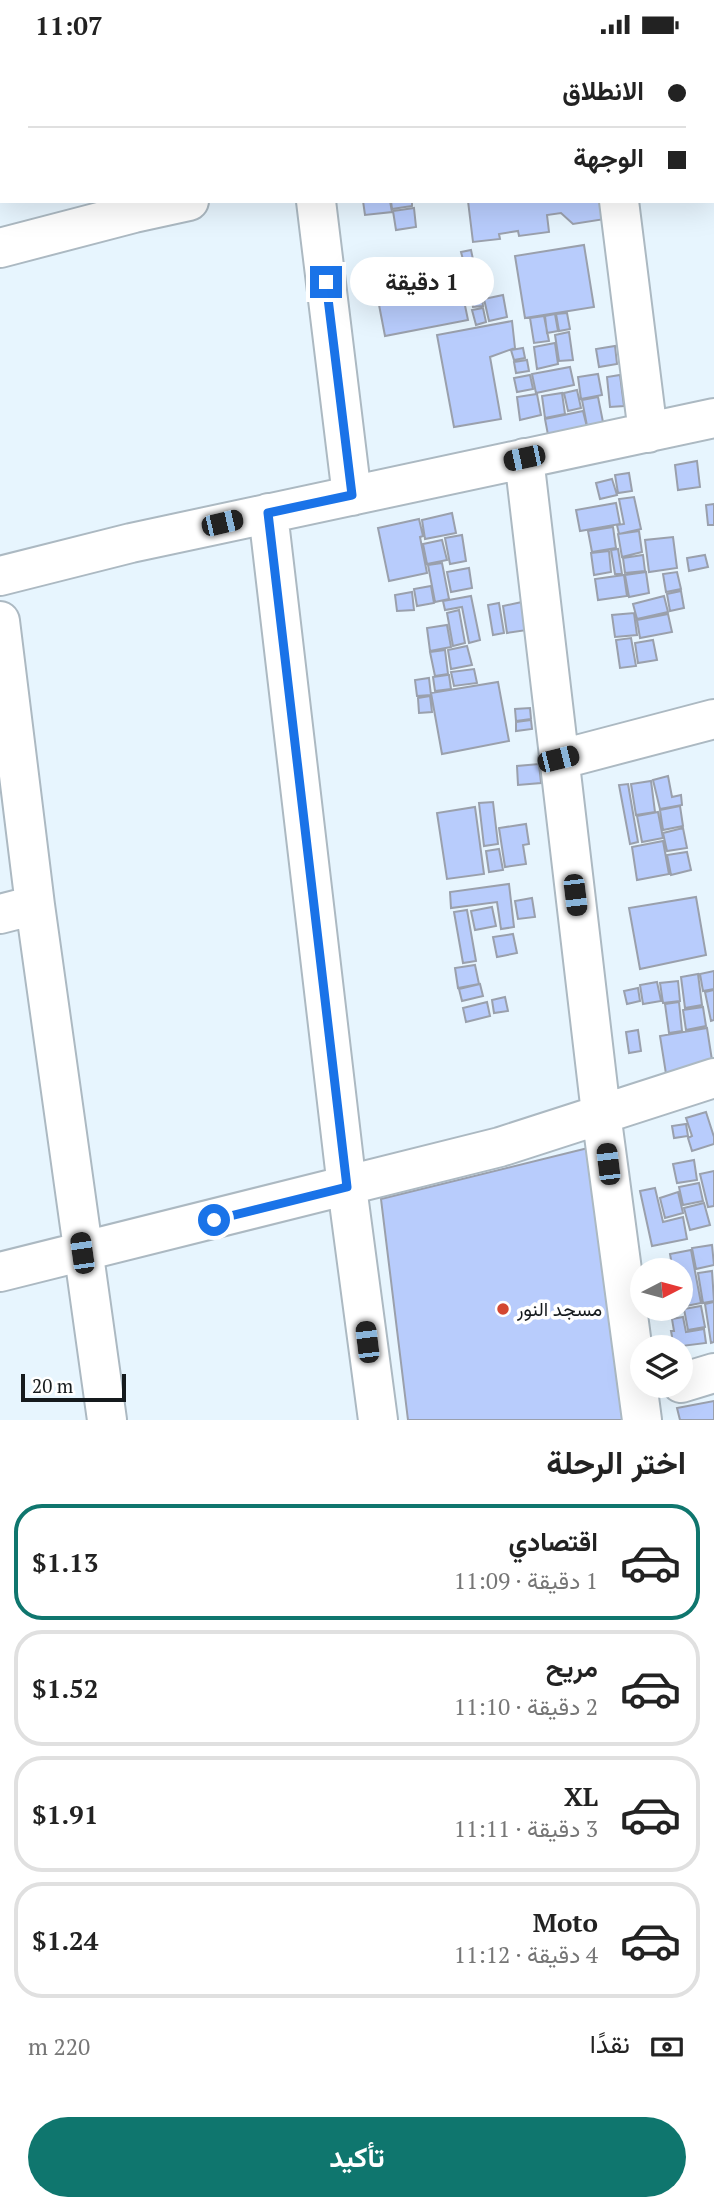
<!DOCTYPE html>
<html lang="ar">
<meta charset="utf-8">
<style>
body{margin:0;font-family:"PT Serif",Vazirmatn,serif;background:#f6f6f6;color:#222;direction:rtl;height:100vh;display:flex;flex-direction:column;font-size:26px;white-space:nowrap}
*{box-sizing:border-box;margin:0}
p{font-size:23px;color:#767676}
.icon{flex:none;width:38px;height:38px;fill:none;stroke:currentColor;stroke-width:2;stroke-linecap:round;stroke-linejoin:round}
.map{position:relative;height:1371px;overflow:hidden;direction:ltr}
.side{display:flex;flex-direction:column;background:#fff;flex:1}
.side>*{flex:none}
.top-card{position:absolute;left:0px;top:0px;width:714px;height:154px;box-shadow:0 7px 28px #0002;direction:rtl;display:grid;align-content:center;height:154px;padding:0 28px;background:#fff}
.needle{width:46px;rotate:84deg}
.fabs{position:absolute;left:630px;top:1209px;display:grid;gap:14px}
.fabs a{display:grid;place-items:center;width:63px;height:63px;border-radius:50%;background:#fff;box-shadow:0 7px 28px #0002;font-size:35px}
.scale{position:absolute;left:21px;bottom:18px;width:105px;box-sizing:border-box;padding-left:7px;border:4px solid #151a1d;border-top:0;font-size:19px;line-height:24px;white-space:nowrap;color:#151a1d;-webkit-text-stroke:5px #fff;paint-order:stroke}
.end{position:absolute;width:32px;height:32px;margin:-16px;border:9px solid #1a73e8;background:#fff;box-shadow:0 0 0 4px #fff}
.from{border-radius:50%}
.bubble{position:absolute;height:49px;border-radius:24px;background:#fff;box-shadow:0 7px 28px #0002;font-size:23px;font-weight:700;line-height:49px;text-align:center;direction:rtl}
.car{position:absolute;width:21px;height:42px;margin:-21px -10px;border-radius:9px;box-shadow:0 0 5px 2px #0007;background:linear-gradient(#222 24%,#8ab4d8 0 40%,#222 0 76%,#8ab4d8 0 86%,#222 0)}
.top-card b{display:flex;align-items:center;gap:24px;height:66px;font-size:26px}
.top-card b+b{border-top:2px solid #e0e0e0}
.top-card i{width:18px;height:18px;background:#222}
ul{padding:0;list-style:none}
li{display:flex;align-items:center;gap:21px;height:116px;margin:0 14px 10px;padding:0 14px;border:4px solid #e0e0e0;border-radius:28px}
li div{flex:1}
li b{display:block;font-size:26px}
li em{font-style:normal;font-weight:700}
li.active{border-color:#0f766e}
li>.icon{width:63px;height:63px;stroke-width:1.5}
h2{padding:0 28px;font-size:32px;line-height:84px}
.pay{display:flex;align-items:center;gap:18px;height:77px;padding:0 28px;font-size:26px}
.pay p{margin-inline-start:auto}
.action{display:flex;gap:14px;margin-top:auto;padding:14px 28px}
.action a{flex:1;height:80px;border-radius:42px;background:#0f766e;color:#fff;font-size:28px;font-weight:700;line-height:80px;text-align:center}
.status{display:flex;justify-content:space-between;align-items:center;height:49px;padding:0 35px;background:#fff;direction:ltr}
.status svg{height:19px;fill:currentColor}
.map>svg:first-child{display:block}
.building{fill:#b8ccfc;stroke:#9aa0ac;stroke-width:2}
.lines{fill:none;stroke-linecap:round;stroke-linejoin:round}
.street-casing{stroke:#acb9c2;stroke-width:42}
.street{stroke:#fff;stroke-width:38}
.route{stroke:#1a73e8;stroke-width:9}
.poi-dot{fill:#d34731;stroke:#fff;stroke-width:2.5}
.labels{text-anchor:middle;stroke-width:7;stroke-linejoin:round;paint-order:stroke}
.poi-label{font-size:19px;fill:#151a1d;stroke:#fff;text-anchor:start}
</style>
<div class="status"><b>11:07</b><svg viewBox="0 0 49 12"><path d="M0 12V9h3v3zM5 12V6h3v6zM10 12V3h3v9zM15 12V0h3v12zM26 1h20v11H26zM47 4h2v5h-2z"/></svg></div>
<div class="map">
<svg width="714" height="1371" viewBox="0 0 714 1371">
<rect width="100%" height="100%" fill="#e7f5fe"/>
<!-- building -->
<path class="building" d="M363 152H390L392 163 365 166Z
M391 152H412V157L392 160Z
M468 152H603L605 170 573 175 561 164 547 166 549 183 519 187 518 182 499 185 500 190 473 193Z
M414 159 416 178 396 181 393 162Z
M584 196 594 258 525 269 515 207Z
M471 201 474 215 465 218 461 203Z
M457 218 468 271 385 287 375 235Z
M481 240 483 257 473 258 470 241Z
M503 246 507 268 489 272 484 250Z
M483 259 486 273 476 276 472 261Z
M567 264 570 280 559 282 556 265Z
M555 265 558 282 547 284 545 267Z
M544 267 549 292 534 294 530 269Z
M512 272 515 299 490 308 501 370 454 378 437 286Z
M569 283 573 311 559 312 555 286Z
M555 294 558 315 537 320 534 298Z
M615 297 617 315 599 318 596 300Z
M523 299 525 309 514 311 511 301Z
M527 311 529 322 516 324 514 313Z
M570 318 574 336 536 344 532 325Z
M598 325 602 346 581 350 578 328Z
M530 326 533 340 517 343 514 329Z
M620 326 624 357 610 358 607 328Z
M577 341 581 359 568 362 564 344Z
M562 344 565 365 545 369 542 347Z
M537 345 541 366 520 371 517 348Z
M598 348 604 378 588 382 582 351Z
M583 362 588 382 549 391 545 370Z
M697 412 700 438 678 441 675 416Z
M629 424 632 442 618 444 615 426Z
M612 430 617 446 600 450 596 434Z
M634 448 641 480 619 485 617 476 624 475 619 450Z
M616 454 620 475 580 482 576 461Z
M714 455V476H708L706 456Z
M452 464 456 484 425 490 422 471Z
M419 470 423 487 420 488 427 524 389 532 378 479Z
M613 478 616 499 592 503 588 482Z
M639 482 642 503 622 508 618 485Z
M462 486 466 512 450 515 445 489Z
M673 488 677 519 649 523 645 491Z
M442 491 447 511 427 515 423 495Z
M618 500 622 525H615L611 501Z
M609 502 611 523 594 526 591 504Z
M643 506 645 522 625 524 623 509Z
M705 506 708 518 689 522 687 509Z
M442 514 449 550 435 553 428 516Z
M469 519 472 539 451 543 447 523Z
M646 523 649 544 629 548 625 526Z
M677 523 681 540 666 543 663 525Z
M624 526 627 547 598 551 595 530Z
M431 537 434 554 417 557 414 540Z
M681 542 684 559 670 562 667 545Z
M412 543 414 561 397 562 395 546Z
M471 547 480 591 469 594 462 558 445 561 443 552Z
M664 547 668 563 637 570 633 555Z
M522 553 527 581 507 584 503 557Z
M499 554 504 584 493 586 488 556Z
M459 561 465 594 453 597 447 564Z
M634 564 637 586 615 588 612 566Z
M668 565 672 583 640 589 637 571Z
M447 576 451 598 430 602 427 579Z
M631 589 636 617 620 619 616 591Z
M653 591 657 611 638 614 635 594Z
M467 597 472 616 451 620 448 601Z
M445 601 448 625 435 627 430 603Z
M474 620 477 634 454 637 451 623Z
M447 626H449L451 640 435 642 433 628Z
M429 629 431 646 417 647 415 631Z
M498 633 509 692 442 705 431 644Z
M430 647 432 663 419 664 418 649Z
M530 659 531 670 516 672 515 660Z
M531 671 532 680 516 682V673Z
M539 715 541 734 518 736 517 717Z
M668 727 672 748 681 746 682 756 660 760 653 731Z
M651 732 655 763 636 766 631 735Z
M628 735 638 793 630 795 619 736Z
M493 753 498 795 484 797 479 754Z
M680 757 683 777 663 781 660 761Z
M475 758 484 825 447 830 437 764Z
M658 763 663 789 642 793 637 767Z
M526 775 529 795 523 796 526 815 505 818 499 779Z
M683 779 687 799 667 802 663 784Z
M663 792 669 825 637 831 632 798Z
M499 800 503 821 489 823 486 802Z
M687 803 691 821 671 826 667 806Z
M509 835 514 878 501 880 497 853 451 859 450 843Z
M696 848 706 906 640 920 629 859Z
M532 849 535 868 518 870 515 852Z
M492 858 496 877 475 881 471 862Z
M467 861 476 912 463 914 454 863Z
M513 885 517 904 497 908 493 888Z
M475 916 479 935 458 939 455 919Z
M714 922V940L703 942 700 925Z
M698 925 702 956 685 959 681 928Z
M678 932 680 952 663 954 660 934Z
M657 933 661 952 643 955 640 936Z
M480 935 483 947 462 952 459 940Z
M638 939 640 952 627 955 624 942Z
M714 941V971L711 972 705 943Z
M505 948 508 962 494 964 492 951Z
M487 953 490 967 466 973 463 959Z
M679 953 682 982 669 984 665 955Z
M703 958 706 977 686 981 683 961Z
M707 979 714 1024 667 1031 660 987Z
M638 981 641 1002 629 1004 626 983Z
M706 1063 714 1088V1095L692 1102 688 1089 692 1087 686 1069Z
M686 1075 688 1087 674 1089 672 1077Z
M592 1098 626 1371H408L381 1150Z
M694 1111 697 1131 677 1134 673 1115Z
M714 1122V1157L708 1158 700 1125Z
M699 1134 703 1152 683 1156 679 1138Z
M655 1139 663 1173 683 1168 687 1190 652 1197 640 1142Z
M678 1143 683 1164 665 1169 660 1149Z
M704 1154 710 1176 690 1181 684 1159Z
M712 1196 714 1216 696 1220 692 1199Z
M691 1201 701 1254 681 1258V1222H673L670 1205Z
M712 1222 714 1252 703 1254 698 1224Z
M714 1253V1293L711 1294 705 1255Z
M701 1257 705 1278 688 1281 684 1260Z
M683 1268 686 1283 704 1280 706 1294 674 1298 671 1282H674L672 1270Z
M714 1352V1371H680L677 1359Z"/>
<g class="lines">
<!-- street casing -->
<g class="street-casing">
<path id="street" d="M298 0V2
M600 0V2
M316 152 352 447
M619 152 648 384
M0 199 134 164 189 152
M524 409 601 1064 642 1371
M268 464 347 1138 378 1371
M0 527 131 494 714 369
M0 572 35 856 107 1371
M558 711 714 670
M0 865 35 856
M0 1223 500 1098 714 1029
M681 1334 714 1324"/>
</g>
<!-- street -->
<use href="#street" class="street"/>
</g>
<g class="lines">
<!-- route -->
<path class="route" d="M214 1171 347 1138 268 464 352 446 326 233"/>
</g>
<!-- markers -->
<circle class="poi-dot" cx="503" cy="1260" r="7"/>
<g class="labels">
<!-- poi labels -->
<g class="poi-label">
<text x="517" y="1267">مسجد النور</text>
</g>
</g>
</svg>
<div class="fabs">
<a><svg class="needle" viewBox="-14 -14 28 28"><path d="M0-13l5 13h-10z" fill="#e53935"/><path d="M0 13l5-13h-10z" fill="#767676"/></svg></a>
<a><svg class="icon" aria-label="layers" viewBox="0 0 24 24"><path d="M12 4l9 5-9 5-9-5zM3 14l9 5 9-5"/></svg></a>
</div>
<div class="scale">20 m</div>
<i class="end from" style="left:214px;top:1171px"></i>
<i class="end" style="left:326px;top:233px"></i>
<div class="bubble" style="left:350px;top:208px;width:144px">1 دقيقة</div>
<i class="car" style="left:524px;top:409px;rotate:258deg"></i>
<i class="car" style="left:222px;top:474px;rotate:77deg"></i>
<i class="car" style="left:558px;top:710px;rotate:76deg"></i>
<i class="car" style="left:575px;top:846px;rotate:173deg"></i>
<i class="car" style="left:608px;top:1115px;rotate:353deg"></i>
<i class="car" style="left:82px;top:1204px;rotate:352deg"></i>
<i class="car" style="left:367px;top:1293px;rotate:353deg"></i>
<div class="top-card">
<b><i class="from"></i>الانطلاق</b>
<b><i></i>الوجهة</b>
</div>
</div>
<section class="side">
<h2>اختر الرحلة</h2>
<ul>
<li class="active"><svg class="icon" aria-label="car" viewBox="0 0 24 24"><path d="M5 17H2v-5l4-1 3-4h7l3 4 3 1v5h-3M9 17h6M6 11h13"/><circle cx="7" cy="17" r="2"/><circle cx="17" cy="17" r="2"/></svg><div><b>اقتصادي</b><p>1 دقيقة · 11:09</p></div><em>$1.13</em></li>
<li><svg class="icon" aria-label="car" viewBox="0 0 24 24"><path d="M5 17H2v-5l4-1 3-4h7l3 4 3 1v5h-3M9 17h6M6 11h13"/><circle cx="7" cy="17" r="2"/><circle cx="17" cy="17" r="2"/></svg><div><b>مريح</b><p>2 دقيقة · 11:10</p></div><em>$1.52</em></li>
<li><svg class="icon" aria-label="car" viewBox="0 0 24 24"><path d="M5 17H2v-5l4-1 3-4h7l3 4 3 1v5h-3M9 17h6M6 11h13"/><circle cx="7" cy="17" r="2"/><circle cx="17" cy="17" r="2"/></svg><div><b>XL</b><p>3 دقيقة · 11:11</p></div><em>$1.91</em></li>
<li><svg class="icon" aria-label="car" viewBox="0 0 24 24"><path d="M5 17H2v-5l4-1 3-4h7l3 4 3 1v5h-3M9 17h6M6 11h13"/><circle cx="7" cy="17" r="2"/><circle cx="17" cy="17" r="2"/></svg><div><b>Moto</b><p>4 دقيقة · 11:12</p></div><em>$1.24</em></li>
</ul>
<div class="pay"><svg class="icon" aria-label="cash" viewBox="0 0 24 24"><path d="M3 7h18v10H3z"/><circle cx="12" cy="12" r="2"/></svg>نقدًا<p>220 m</p></div>
<div class="action"><a>تأكيد</a></div>
</section>
